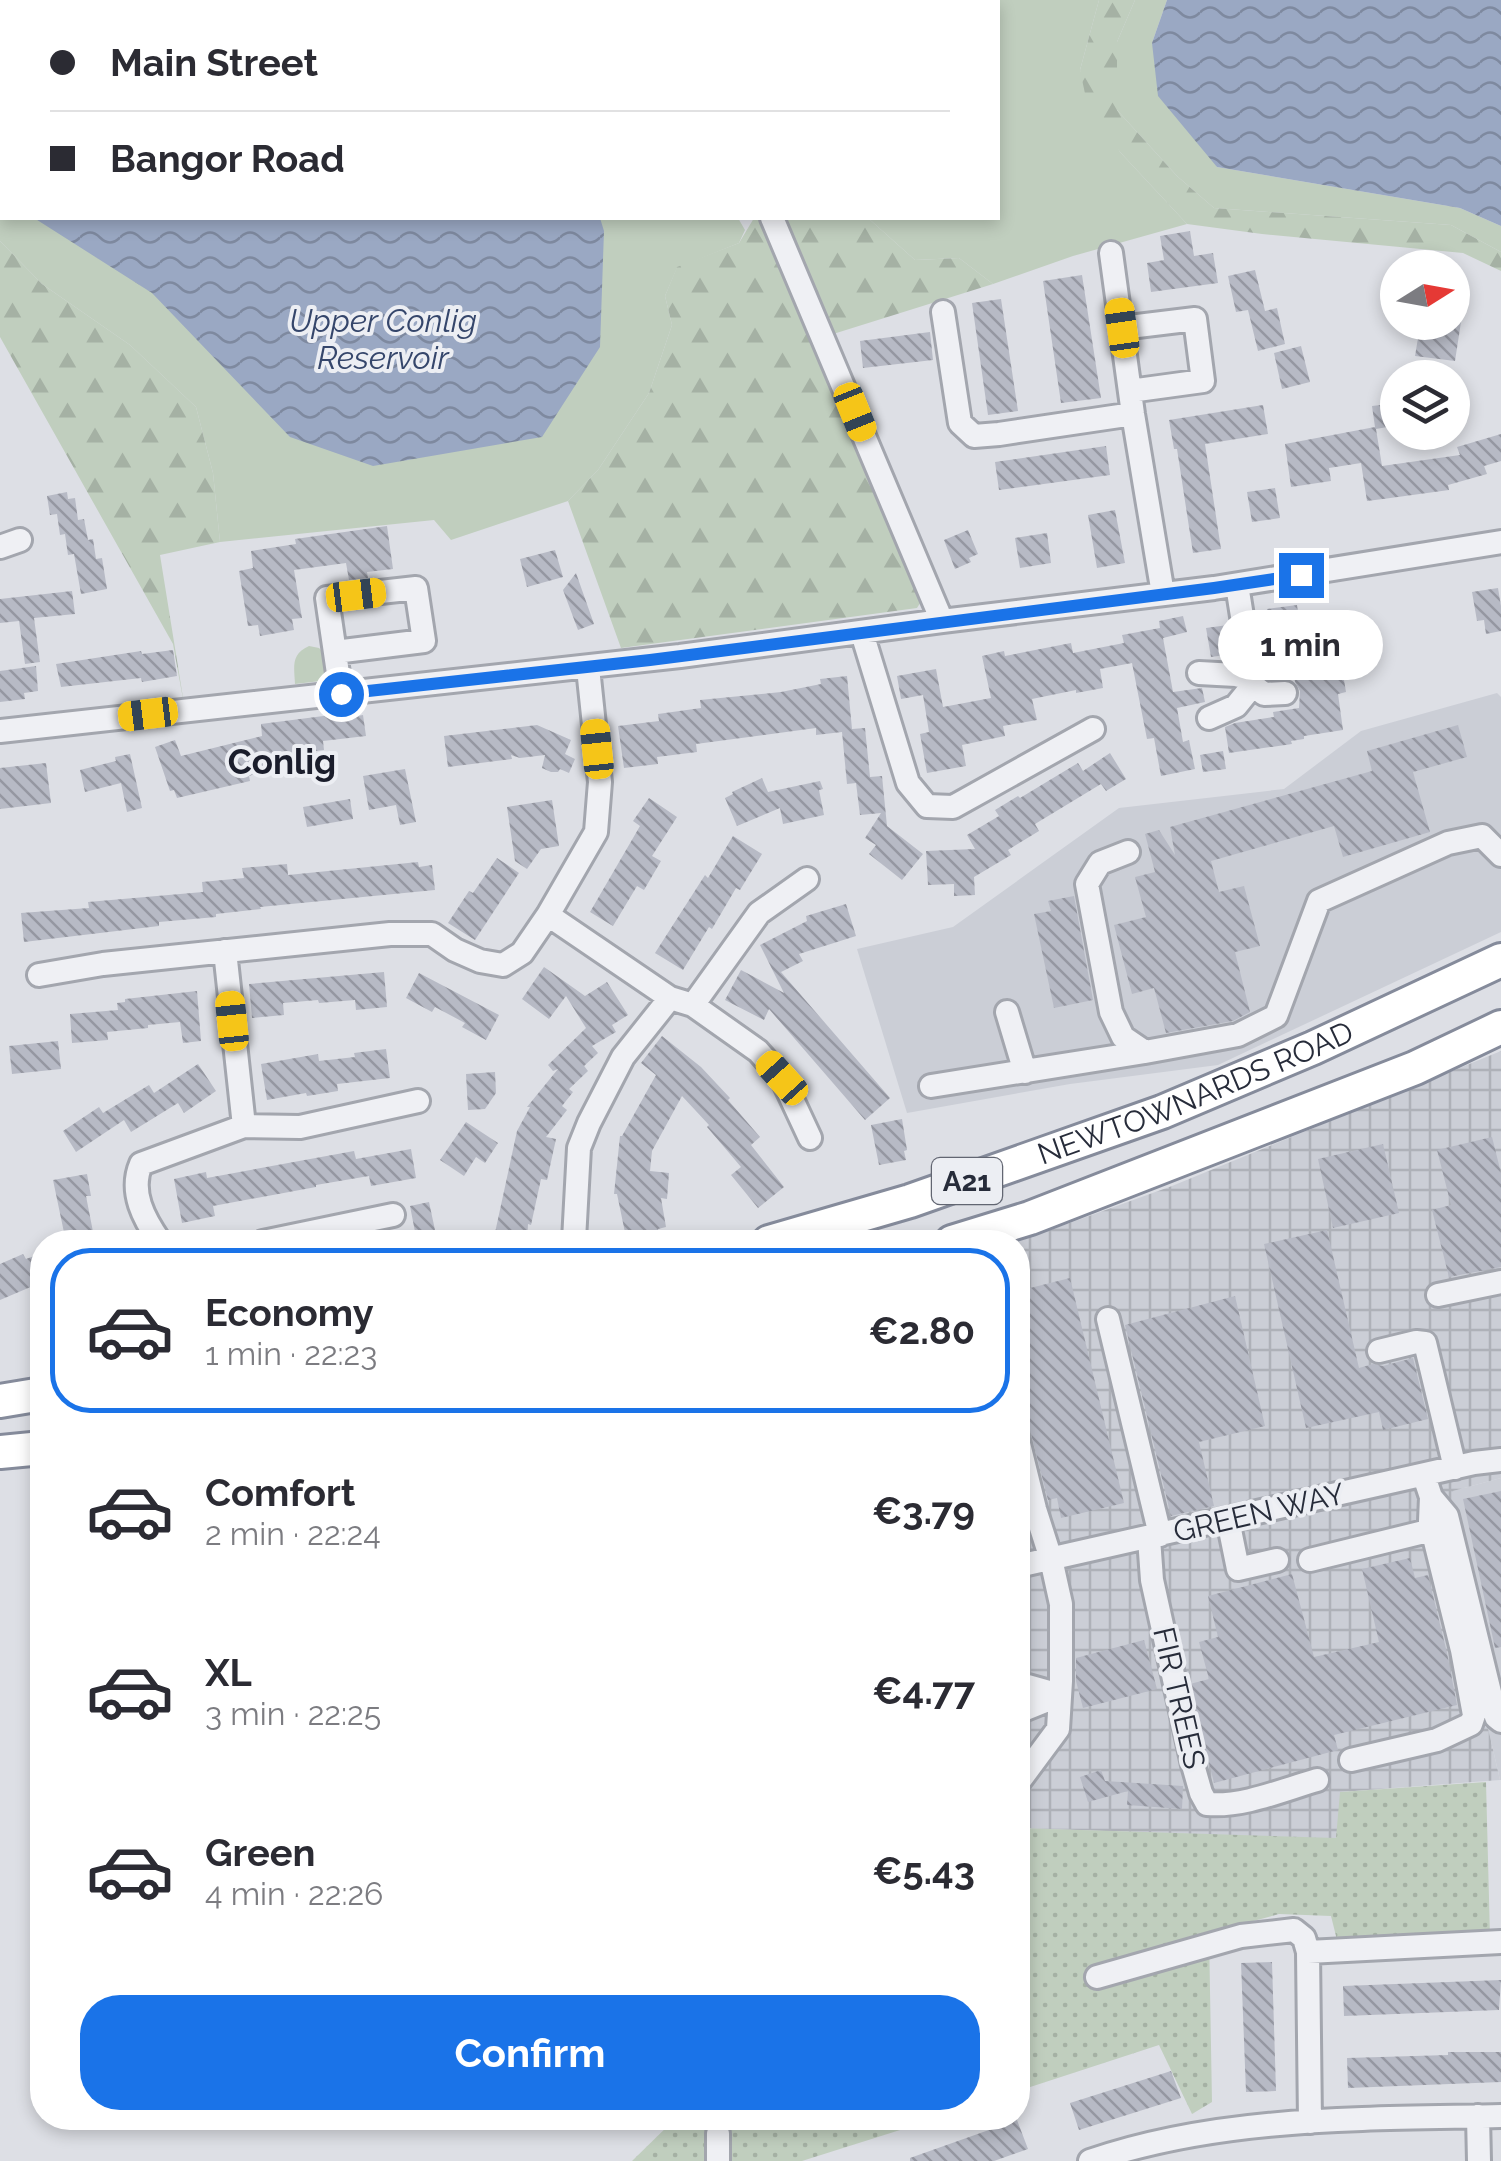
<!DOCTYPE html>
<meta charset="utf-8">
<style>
body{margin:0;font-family:Raleway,sans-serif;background:#f7f7f7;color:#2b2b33;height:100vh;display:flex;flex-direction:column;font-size:38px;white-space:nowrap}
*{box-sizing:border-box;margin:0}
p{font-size:32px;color:#7c7c81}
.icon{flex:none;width:55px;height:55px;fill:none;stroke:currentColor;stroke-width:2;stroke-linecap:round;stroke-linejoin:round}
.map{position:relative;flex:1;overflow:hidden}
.details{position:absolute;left:30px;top:1230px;width:1000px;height:900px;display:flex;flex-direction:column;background:#fff;border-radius:40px;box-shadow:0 5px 15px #0003}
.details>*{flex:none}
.guide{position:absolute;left:0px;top:0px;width:1000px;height:220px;box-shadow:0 5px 15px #0003;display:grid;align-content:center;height:220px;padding:0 50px;background:#fff}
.needle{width:65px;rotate:79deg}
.controls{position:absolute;left:1380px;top:250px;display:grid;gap:20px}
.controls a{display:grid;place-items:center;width:90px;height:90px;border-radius:50%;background:#fff;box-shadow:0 5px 15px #0003;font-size:50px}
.end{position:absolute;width:45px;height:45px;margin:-22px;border:12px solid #1a73e8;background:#fff;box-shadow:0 0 0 5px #fff}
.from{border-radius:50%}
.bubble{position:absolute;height:70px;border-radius:35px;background:#fff;box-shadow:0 5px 15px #0003;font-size:32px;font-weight:700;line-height:70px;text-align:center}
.car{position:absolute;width:30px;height:60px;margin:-30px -15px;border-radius:12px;box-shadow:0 0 8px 2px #0007;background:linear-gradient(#f5c518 24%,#345 0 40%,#f5c518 0 76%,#345 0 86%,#f5c518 0)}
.guide b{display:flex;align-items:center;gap:35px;height:95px;font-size:38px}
.guide b+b{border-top:2px solid #e1e1e2}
.guide i{width:25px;height:25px;background:#2b2b33}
ul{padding:18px 0 0;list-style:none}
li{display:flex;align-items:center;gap:30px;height:165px;margin:0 20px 15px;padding:0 30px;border:5px solid transparent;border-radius:40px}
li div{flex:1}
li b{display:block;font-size:38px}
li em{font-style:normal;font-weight:700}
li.on{border-color:#1a73e8}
li>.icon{width:90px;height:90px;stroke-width:1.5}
.primary-button{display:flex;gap:20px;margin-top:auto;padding:20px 50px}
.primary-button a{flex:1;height:115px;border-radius:40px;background:#1a73e8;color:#fff;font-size:40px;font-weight:700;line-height:115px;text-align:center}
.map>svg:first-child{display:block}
.built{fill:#cbced6}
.industrial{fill:url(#industrial-grid)}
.grass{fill:#c0cebe}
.forest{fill:url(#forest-firs)}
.park{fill:url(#park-dots)}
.water{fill:url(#water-waves)}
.building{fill:url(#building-back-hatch)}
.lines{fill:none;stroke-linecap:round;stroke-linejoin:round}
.minor-casing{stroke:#a3a6ae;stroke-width:28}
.highway-casing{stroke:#858b9b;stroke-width:38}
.minor{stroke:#eff0f4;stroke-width:22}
.highway{stroke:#fff;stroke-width:32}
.route{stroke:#1a73e8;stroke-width:12}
.labels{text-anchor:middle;stroke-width:8;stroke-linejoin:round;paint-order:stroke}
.shield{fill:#eceef3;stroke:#626672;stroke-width:2.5}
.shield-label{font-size:28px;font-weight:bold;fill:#272c3a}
.street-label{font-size:30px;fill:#272c3a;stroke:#eceef3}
.water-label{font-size:32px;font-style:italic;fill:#35466b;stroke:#eceef3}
.quarter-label{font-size:35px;font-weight:bold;fill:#1a1d2b;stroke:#eceef3}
</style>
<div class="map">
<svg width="1501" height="2161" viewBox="0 0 1501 2161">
<defs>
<pattern id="industrial-grid" width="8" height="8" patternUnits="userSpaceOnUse" patternTransform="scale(2.5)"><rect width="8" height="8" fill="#cbced6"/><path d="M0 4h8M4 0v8" fill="none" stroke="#aeb1b8"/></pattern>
<pattern id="forest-firs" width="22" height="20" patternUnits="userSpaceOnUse" patternTransform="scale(2.5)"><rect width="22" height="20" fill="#c0cebe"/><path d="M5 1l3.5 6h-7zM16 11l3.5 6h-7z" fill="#a5b1a4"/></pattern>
<pattern id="park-dots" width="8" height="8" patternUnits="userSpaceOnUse" patternTransform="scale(2.5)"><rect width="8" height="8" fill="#c0cebe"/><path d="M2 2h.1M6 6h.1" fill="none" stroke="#a5b1a4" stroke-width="1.8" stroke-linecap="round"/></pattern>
<pattern id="water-waves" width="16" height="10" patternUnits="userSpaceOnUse" patternTransform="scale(2.5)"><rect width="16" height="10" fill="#9aa8c3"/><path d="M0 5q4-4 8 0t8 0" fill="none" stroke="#7e899f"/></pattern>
<pattern id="building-back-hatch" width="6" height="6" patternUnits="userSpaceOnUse" patternTransform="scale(2.5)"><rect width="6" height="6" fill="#b7bac5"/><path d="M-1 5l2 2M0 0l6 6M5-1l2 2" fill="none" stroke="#9597a1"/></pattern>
</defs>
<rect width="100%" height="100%" fill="#dddfe5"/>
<!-- built -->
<path class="built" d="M1497 693 1501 697V932L1218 1065 1070 1084 907 1113 857 949 953 927 1119 808 1284 789 1361 731Z
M1501 1478V1780H1500L1440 1520 1453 1491Z"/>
<!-- industrial -->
<path class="industrial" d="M1501 1051V1478L1453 1491 1458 1516 1440 1520 1500 1780 1341 1792 1337 1839 1018 1828 1017 1242 1172 1186Z"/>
<!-- grass -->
<path class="grass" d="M0 0H631L632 2H2V218H738L745 230 739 243 677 268 665 296 672 325 649 393 598 470 568 501 451 540 434 520 220 542 213 473 196 407 130 345 42 284 0 241Z
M675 0H1099L1080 70 1120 152 1187 224 1073 256 993 284 959 258 915 260 868 218H998V2H676Z
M1135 0H1167L1152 43 1217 167 1460 208 1501 226V252L1451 225 1214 208 1177 176 1117 110V42Z
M309 646 319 648 326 655 329 680 295 684C294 666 291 654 309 646Z"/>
<!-- forest -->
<path class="forest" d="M1099 0H1135L1117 42V110L1177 176 1214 208 1451 225 1501 252V271L1463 253 1262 234 1187 224 1120 152 1087 103 1080 70Z
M754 218H868L915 260 959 258 993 284 830 335 924 597 917 608 621 648 568 501 598 470 649 393 672 325 665 296 677 267 739 243Z
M0 241 42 284 130 345 196 407 213 473 220 542 160 555 185 710 173 644 0 337Z"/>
<!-- park -->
<path class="park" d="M1486 1782 1490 1937 1337 1940 1331 1916 1279 1914 1209 1933 1212 2102 1192 2114 1159 2045 1018 2091V1828L1336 1838 1340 1792Z
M676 2118H938L802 2161H632Z"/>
<!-- water -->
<path class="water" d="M0 0H484L486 2H2V198L0 196Z
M1167 0H1501V226L1460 208 1217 167 1158 96 1152 43Z
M34 218H600L604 231 600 347 542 437 373 466 290 437 152 293Z"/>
<!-- building -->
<path class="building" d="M1190 231 1194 256 1213 253 1218 283 1151 292 1147 263 1164 260 1160 236Z
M1255 270 1265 311 1277 308 1285 344 1258 351 1248 310 1236 312 1228 276Z
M1082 275 1101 398 1061 403 1043 281Z
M1001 299 1018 411 988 415 972 303Z
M1430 322H1461L1455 361 1415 356 1418 338 1427 339Z
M930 332 933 360 863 368 860 341Z
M1301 346 1310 382 1282 389 1274 353Z
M1389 404 1393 426 1376 429 1382 466 1460 455 1457 447 1501 434V461L1484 466 1487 474 1448 485 1449 490 1383 499 1367 501 1361 463 1329 468 1331 481 1291 487 1285 444 1375 427 1372 406Z
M1263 405 1268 434 1205 444 1221 549 1193 553 1177 449H1174L1169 420Z
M1106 446 1110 475 999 490 995 462Z
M1275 488 1280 518 1252 522 1247 492Z
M67 492 68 499 75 498 78 520 84 519 88 540 93 539 96 559 102 558 107 589 81 594 74 554 68 555 65 534 60 535 57 514 50 515 47 496Z
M1115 510 1125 563 1097 568 1088 515Z
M387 526 393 569 367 572 368 578 349 580 346 563 294 570 302 618 292 619 294 630 260 636 258 625 248 626 239 571 253 568 251 551 296 544 295 539Z
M968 530 978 554 969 558 971 562 955 569 944 540Z
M1047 533 1051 563 1020 568 1015 538Z
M555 550 563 577 527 587 520 559Z
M576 573 594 624 578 630 563 590Z
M1498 588 1501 606V631L1486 634 1484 620 1477 621 1472 592Z
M72 591 75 614 34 618 40 662 25 664 19 621 0 623V599Z
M1297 605 1302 640 1284 643 1283 635 1271 637 1267 609Z
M1183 616 1187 632 1163 638 1173 692 1202 688 1205 702 1177 708 1183 742 1189 740 1195 769 1161 776 1154 738 1147 739 1132 663 1100 669 1103 688 1076 693V690L1032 699 1037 720 1003 726 1005 736 962 745 966 766 927 773 920 734 929 732 923 695 901 699 897 676 936 669 943 707 991 698 982 656 1004 651 1005 656 1071 643 1073 653 1124 643 1122 635 1160 628 1159 621Z
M1228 625 1232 654 1211 657 1206 628Z
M1311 648 1316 678 1343 674 1346 692 1338 694 1343 730 1304 736V739L1291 741 1292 744 1229 753 1225 727 1235 723 1274 717 1273 712 1299 708 1300 691 1295 682 1290 651Z
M173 650 177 676 142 682 141 678 61 687 56 664 141 651 142 654Z
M36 666 38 691 24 693 25 699 0 702V671Z
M847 676 852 729 865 728 870 777 882 776 887 826 923 854 902 880 869 854 876 845 865 838 881 813 860 815 856 783 847 784 842 732 816 735V728L696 744 697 752 657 757 658 764 624 768 618 726 659 721 658 714 701 708 700 700 781 692 821 684 820 679Z
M339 714 340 719 363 715 366 736 323 741 324 750 279 756 281 764 249 776 250 781 177 798 174 790 170 791 155 747 175 740 181 756 262 736 261 724Z
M537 725 571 740 565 754 575 759 569 773 560 769 558 772H551L542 768 545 755 520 758 511 755 512 759 448 767 444 736Z
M1458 725 1467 757 1413 772 1430 832 1343 857 1334 826 1211 861 1219 892 1244 886 1260 946 1235 952 1250 1012 1233 1021 1166 1033 1154 988 1132 994 1114 925 1146 917 1135 877 1155 872 1145 834 1159 830 1175 855 1170 827 1372 771 1367 751Z
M1223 751 1226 769 1203 772 1200 755Z
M1110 753 1126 779 1106 791 1101 784 1035 824 1039 831 1008 850 1011 855 974 877 975 895 954 896V884L928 885 926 851 975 849 967 835 999 816 995 810 1018 796 1020 798 1078 763 1083 771Z
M130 754 142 808 127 812 121 783 85 792 80 770 116 761 115 757Z
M46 763 51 803 0 809V768Z
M405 769 416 822 400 825 396 805 369 810 363 776Z
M762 778 768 792 820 781 823 789 819 790 824 815 783 824 780 808 737 826 725 798 733 794 732 792Z
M649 798 677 817 652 856 661 861 644 890 637 886 613 926 590 912 640 826 633 821Z
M350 799 353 819 307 827 303 807Z
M552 800 559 846 541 849 527 869 515 861 507 807Z
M733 836 762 854 740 890 736 888 712 929 709 927 683 970 655 953 705 875 708 878Z
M497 858 519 873 475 940 448 923 469 891 473 893Z
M418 862 419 867 432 865 435 890 260 907 261 909 216 914V917L159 922V926L24 942 21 913 89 908 88 902 203 892 202 882 244 878 242 868 287 864 288 875Z
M1074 896 1093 1000 1054 1008 1034 914 1051 911 1048 901Z
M846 904 856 936 799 954 803 961 781 972 890 1098 865 1120 769 1009 764 1020 725 1000 741 970 784 993 760 945 807 921 806 916Z
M544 967 585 996 607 982 628 1015 612 1025 616 1032 592 1046 598 1053 584 1066 588 1071 569 1089 573 1092 562 1106 567 1110 546 1137 556 1139 547 1180 541 1179 531 1225 528 1224 527 1242H493L517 1131 530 1107H527L558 1069 553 1071 548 1065 586 1028 566 996 549 1019 522 999Z
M384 972 387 1007 356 1010 355 1000 319 1003 318 1000 283 1003 284 1015 252 1018 249 984Z
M419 973 499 1015 486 1040 462 1027 465 1023 435 1007 432 1012 406 998Z
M197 991 201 1041 183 1043 180 1022 148 1025V1028L107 1032 108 1040 72 1043 70 1014 118 1010 117 1003 125 1002V999Z
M662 1036 701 1067 730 1098 728 1100 760 1137 751 1145 784 1187 758 1208 731 1175 741 1167 707 1127 709 1125 682 1096 652 1151 650 1171 669 1173 667 1199 661 1198 666 1227 658 1229 661 1242H627L617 1194H614L620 1136H622L656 1075 641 1063Z
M58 1041 61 1069 12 1074 9 1046Z
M386 1049 390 1078 337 1084 338 1091 307 1096 306 1093 267 1100 261 1064 318 1054 319 1061 355 1057 354 1053Z
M198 1064 216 1091 184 1113 178 1103 131 1132 124 1120 76 1152 63 1131 99 1107 103 1113 149 1085 154 1093Z
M495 1072 496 1093 485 1109 468 1110 466 1074Z
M902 1119 907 1150 904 1151 906 1160 879 1165 871 1125Z
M466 1122 498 1143 485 1163 476 1157 464 1176 440 1160Z
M1492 1137 1501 1173V1267L1449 1277 1432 1210 1451 1205 1437 1150Z
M1383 1144 1399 1213 1333 1228 1318 1159Z
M411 1149 416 1178 371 1186 369 1176 316 1185V1187L213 1206 215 1216 182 1223 174 1179 206 1172 207 1178 354 1151 356 1159Z
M87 1174 91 1196H86L95 1242H66L53 1180Z
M429 1202 435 1230 447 1242H417L410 1206Z
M1327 1230 1359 1368 1373 1364 1383 1366 1413 1358 1428 1419 1383 1430 1379 1412 1306 1428 1264 1244Z
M42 1253V1271L36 1274 40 1283 0 1300V1264L23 1254 26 1259Z
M1070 1278 1124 1503 1061 1518 1057 1498 1048 1500 1020 1391 1030 1389 1020 1347H1018V1291Z
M1235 1296 1265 1426 1199 1442 1214 1506 1171 1516 1125 1325Z
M1501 1491V1647L1495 1648 1463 1499Z
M1410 1558 1415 1578 1428 1575 1447 1653 1457 1705 1334 1735 1338 1750 1214 1783 1190 1684 1209 1679 1199 1642 1218 1637 1208 1596 1292 1574 1314 1657 1379 1642 1362 1569Z
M1144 1640 1157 1689 1083 1708 1076 1681V1658Z
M1101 1770 1105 1781 1183 1786 1182 1809 1127 1805 1128 1791 1088 1802 1080 1777Z
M1272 1962 1276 2091 1246 2092 1241 1963Z
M1501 1980 1499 2010 1344 2016 1343 1986Z
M1448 2052H1501V2082L1348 2088 1347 2058 1448 2055Z
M1171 2071 1181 2098 1079 2130 1070 2103Z
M1017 2120 1028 2149 994 2161H910V2158Z"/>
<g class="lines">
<!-- minor casing -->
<g class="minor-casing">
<path id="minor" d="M675 0 676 2
M772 218 942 621
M1111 253 1133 414 1163 594
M943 312 960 423 974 436 999 434 1133 414
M1121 328 1195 319 1203 381 1130 391
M0 547 20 540
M1237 585 1253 685 1264 694 1285 693
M862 633 908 783 927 806 953 807 1093 729
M335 652 424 641 416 588 327 598 341 694
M1199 673 1236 675 1252 679
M1209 718 1236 706 1253 685
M0 731 680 656 942 621 1214 588 1501 542
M1128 852 1100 863 1087 884 1111 1012 1123 1037 1145 1052 1238 1035 1276 1016 1319 901 1448 843 1482 836 1501 855
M548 915 670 998 693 1005 758 1051 782 1078 810 1138
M225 951 244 1126
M39 975 103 964 390 934H432L455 950 480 961 503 965 522 953 548 915 596 832 600 782 588 668
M693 1005 759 913 807 879
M1007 1012 1025 1072
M931 1086 1145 1052
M574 1240 579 1148 589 1123 623 1057 670 998
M160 1242C144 1219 129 1192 141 1164L244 1126 300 1127 418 1101
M263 1242 393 1215
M1438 1295 1501 1282
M1108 1319 1160 1535
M1379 1351 1416 1342 1425 1343 1455 1468
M1018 1440 1035 1509 1051 1559 1061 1604V1681L1058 1729 1018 1783
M1431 1497 1447 1516 1496 1717 1501 1721
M1228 1520 1238 1569 1277 1560
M1149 1538 1152 1580 1193 1765 1201 1793 1207 1804C1244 1807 1282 1790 1317 1780
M1310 1560 1432 1530
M1018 1566 1474 1463 1501 1460
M1018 1689 1028 1686 1060 1695
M1018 1712 1060 1695
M1351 1760 1437 1740 1471 1724 1474 1715 1462 1650 1430 1521 1431 1497 1424 1476
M1308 1952 1501 1942
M1097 1977 1241 1936 1294 1930 1304 1938 1308 1952 1310 2122
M1478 2116 1479 2161
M718 2134V2161
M1090 2161C1221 2116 1364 2119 1501 2116"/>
</g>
<!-- highway casing -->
<g class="highway-casing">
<g id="highway">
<path id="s1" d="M769 1242 910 1201 1162 1112 1313 1048 1501 960"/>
<path d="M952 1242 1030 1218 1415 1068 1501 1027"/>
<path d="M0 1401 42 1394"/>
<path d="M0 1452 42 1448"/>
</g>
</g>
<!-- minor -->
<use href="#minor" class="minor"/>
<!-- highway -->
<use href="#highway" class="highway"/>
</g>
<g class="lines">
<!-- route -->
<path class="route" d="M341 694 650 660 1214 588 1301 575"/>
</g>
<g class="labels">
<!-- shield labels -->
<rect class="shield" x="932" y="1158" width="70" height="46" rx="8"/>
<g class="shield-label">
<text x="967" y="1191">A21</text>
</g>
<!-- street labels -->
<g class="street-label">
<text dy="10" stroke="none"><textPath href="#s1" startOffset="452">NEWTOWNARDS ROAD</textPath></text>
<text transform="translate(1259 1513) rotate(-13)" y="10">GREEN WAY</text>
<text transform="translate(1179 1698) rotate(77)" y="10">FIR TREES</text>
</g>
<!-- water labels -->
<g class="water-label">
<text x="383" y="332">Upper Conlig<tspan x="383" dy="37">Reservoir</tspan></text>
</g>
<!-- quarter labels -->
<g class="quarter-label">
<text x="282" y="774">Conlig</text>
</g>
</g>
</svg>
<div class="controls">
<a><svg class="needle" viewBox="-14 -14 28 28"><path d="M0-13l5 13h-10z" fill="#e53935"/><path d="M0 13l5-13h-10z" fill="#7c7c81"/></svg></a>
<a><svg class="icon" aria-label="layers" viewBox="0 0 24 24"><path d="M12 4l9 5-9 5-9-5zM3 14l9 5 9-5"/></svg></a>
</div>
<i class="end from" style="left:341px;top:694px"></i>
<i class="end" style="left:1301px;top:575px"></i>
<div class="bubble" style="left:1218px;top:610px;width:165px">1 min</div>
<i class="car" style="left:1122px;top:328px;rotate:352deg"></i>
<i class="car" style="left:855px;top:412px;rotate:158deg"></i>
<i class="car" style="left:356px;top:595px;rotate:83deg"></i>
<i class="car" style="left:148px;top:714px;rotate:263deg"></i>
<i class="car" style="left:597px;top:749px;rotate:354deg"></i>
<i class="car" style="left:232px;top:1021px;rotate:354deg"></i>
<i class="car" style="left:782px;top:1078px;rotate:318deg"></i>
<div class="guide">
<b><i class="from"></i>Main Street</b>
<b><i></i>Bangor Road</b>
</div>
<section class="details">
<ul>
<li class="on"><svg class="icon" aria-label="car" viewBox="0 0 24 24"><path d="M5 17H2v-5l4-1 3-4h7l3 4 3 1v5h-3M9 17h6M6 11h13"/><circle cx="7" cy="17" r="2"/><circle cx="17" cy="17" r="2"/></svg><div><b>Economy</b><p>1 min · 22:23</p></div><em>€2.80</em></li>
<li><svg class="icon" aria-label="car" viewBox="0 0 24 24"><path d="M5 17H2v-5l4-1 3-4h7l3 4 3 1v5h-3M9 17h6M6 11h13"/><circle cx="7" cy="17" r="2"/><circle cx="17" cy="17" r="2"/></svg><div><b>Comfort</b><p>2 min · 22:24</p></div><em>€3.79</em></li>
<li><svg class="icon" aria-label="car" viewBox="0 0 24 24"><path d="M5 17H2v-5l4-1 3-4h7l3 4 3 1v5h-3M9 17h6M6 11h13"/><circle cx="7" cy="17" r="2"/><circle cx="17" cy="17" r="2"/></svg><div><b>XL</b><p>3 min · 22:25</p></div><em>€4.77</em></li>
<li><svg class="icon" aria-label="car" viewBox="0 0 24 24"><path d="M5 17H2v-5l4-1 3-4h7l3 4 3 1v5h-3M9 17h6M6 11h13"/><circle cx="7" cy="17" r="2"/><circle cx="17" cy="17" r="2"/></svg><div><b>Green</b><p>4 min · 22:26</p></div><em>€5.43</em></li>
</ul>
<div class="primary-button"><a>Confirm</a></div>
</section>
</div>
